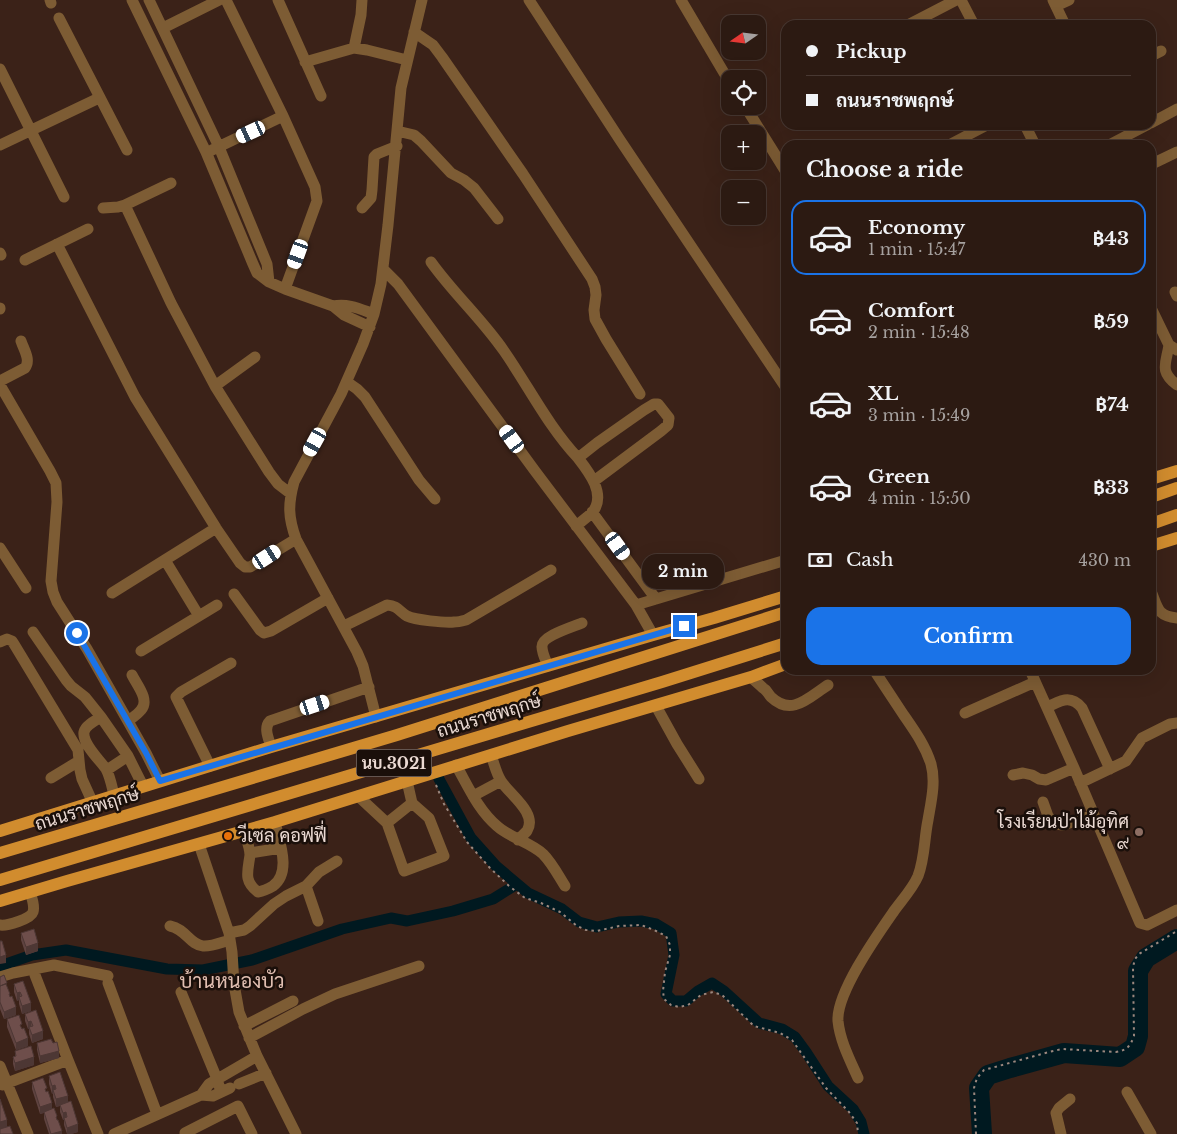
<!DOCTYPE html>
<meta charset="utf-8">
<style>
body{margin:0;font-family:"Libre Baskerville",Sarabun,serif;background:#34231b;color:#f1f3f6;height:100vh;display:flex;flex-direction:column;font-size:19px;white-space:nowrap}
*{box-sizing:border-box;margin:0}
p{font-size:16px;color:#a6a19f}
.icon{flex:none;width:28px;height:28px;fill:none;stroke:currentColor;stroke-width:2;stroke-linecap:round;stroke-linejoin:round}
.map{position:relative;flex:1;overflow:hidden}
.panel{position:absolute;left:781px;top:140px;width:375px;height:535px;display:flex;flex-direction:column;background:#2c1a12;border-radius:15px;box-shadow:0 5px 20px #0002,0 0 0 1px #483832}
.panel>*{flex:none}
.guide{position:absolute;left:781px;top:20px;width:375px;height:110px;border-radius:15px;box-shadow:0 5px 20px #0002,0 0 0 1px #483832;display:grid;align-content:center;height:110px;padding:0 25px;background:#2c1a12}
.needle{width:32px;rotate:256deg}
.fabs{position:absolute;left:721px;top:15px;display:grid;gap:10px}
.fabs a{display:grid;place-items:center;width:45px;height:45px;border-radius:10px;background:#2c1a12;box-shadow:0 5px 20px #0002,0 0 0 1px #483832;font-size:25px}
.end{position:absolute;width:22px;height:22px;margin:-11px;border:6px solid #1a73e8;background:#fff;box-shadow:0 0 0 2px #fff}
.from{border-radius:50%}
.bubble{position:absolute;height:35px;border-radius:15px;background:#2c1a12;box-shadow:0 5px 20px #0002,0 0 0 1px #483832;font-size:16px;font-weight:700;line-height:35px;text-align:center}
.car{position:absolute;width:15px;height:30px;margin:-15px -8px;border-radius:6px;box-shadow:0 0 4px 1px #0007;background:linear-gradient(#fff 24%,#345 0 40%,#fff 0 76%,#345 0 86%,#fff 0)}
.guide b{display:flex;align-items:center;gap:18px;height:48px;font-size:19px}
.guide b+b{border-top:1px solid #483832}
.guide i{width:12px;height:12px;background:#f1f3f6}
ul{padding:0;list-style:none}
li{display:flex;align-items:center;gap:15px;height:75px;margin:0 10px 8px;padding:0 15px;border:2px solid transparent;border-radius:15px}
li div{flex:1}
li b{display:block;font-size:19px}
li em{font-style:normal;font-weight:700}
li.selected{border-color:#1a73e8}
li>.icon{width:45px;height:45px;stroke-width:1.5}
h2{padding:0 25px;font-size:22px;line-height:60px}
.pay{display:flex;align-items:center;gap:12px;height:55px;padding:0 25px;font-size:19px}
.pay p{margin-inline-start:auto}
.button{display:flex;gap:10px;margin-top:auto;padding:10px 25px}
.button a{flex:1;height:58px;border-radius:15px;background:#1a73e8;color:#fff;font-size:20px;font-weight:700;line-height:58px;text-align:center}
.map>svg:first-child{display:block}
.lines{fill:none;stroke-linecap:round;stroke-linejoin:round}
.canal{stroke:#001920;stroke-width:11}
.river{stroke:#001920;stroke-width:20}
.path{stroke:#9b877e;stroke-width:2;stroke-dasharray:2.5 4;stroke-linecap:butt}
.minor{stroke:#7d5c34;stroke-width:11}
.major{stroke:#d18c2e;stroke-width:12}
.wall{fill:#5f4340}
.shaded-wall{fill:#4d3734}
.building{fill:#6e4e4b;stroke:#4d3734}
.route{stroke:#1a73e8;stroke-width:6}
.education-dot{fill:#8d6e63;stroke:#1a0f0a;stroke-width:2}
.food-dot{fill:#e8710a;stroke:#1a0f0a;stroke-width:2}
.labels{text-anchor:middle;stroke-width:5;stroke-linejoin:round;paint-order:stroke}
.shield{fill:#1a0f0a;stroke:#ac9d97;stroke-width:1}
.shield-label{font-size:16px;font-weight:bold;fill:#ebdad3}
.street-label{font-size:18px;fill:#ebdad3;stroke:#1a0f0a}
.poi-label{font-size:18px;fill:#ebdad3;stroke:#1a0f0a;text-anchor:end}
.quarter-label{font-size:20px;fill:#e0beb1;stroke:#1a0f0a}
</style>
<div class="map">
<svg width="1177" height="1134" viewBox="0 0 1177 1134">
<rect width="100%" height="100%" fill="#3b2218"/>
<g class="lines">
<!-- canal -->
<path class="canal" d="M439 779 471 838 496 866 528 893 562 909 579 922 597 927 619 922 641 921 656 924 671 933 674 955 666 994 673 1001H686L698 991 712 983 724 991 759 1023 782 1029 795 1037 806 1052 828 1086 853 1109 861 1122 864 1134
M0 966 32 955 66 950 167 969 203 970 252 960 342 929 391 918 407 921 453 911 493 899 517 884"/>
<!-- river -->
<path class="river" d="M982 1134 979 1088 988 1075 1010 1068 1064 1053 1120 1057 1135 1047 1138 1036V971L1146 958 1177 939"/>
<!-- path -->
<path class="path" d="M436 785 444 804 467 842 490 868 509 886 525 898 541 903 560 912 577 926 586 930 597 931 619 926 641 925 654 930 666 936 670 945V955L665 972 663 991 664 999 671 1005 679 1007 688 1005 701 995 713 992 722 995 754 1026 780 1033 792 1040 826 1088 849 1112 857 1123 858 1134
M976 1134 974 1088 977 1078 984 1070 1049 1052 1062 1049 1116 1052C1127 1050 1130 1047 1134 1036L1133 967 1135 959 1139 954 1177 931"/>
<!-- minor -->
<path class="minor" d="M50 0 51 3
M132 0 206 152 253 264 257 273 269 282 285 289 333 306 344 315 370 327
M149 0 219 147 267 264 269 282
M226 0 283 116 315 187 317 201 285 289
M278 0 321 96
M529 0 620 140 786 388
M681 0 730 83
M961 0 974 25
M1053 0 1065 25
M1056 6 1069 0
M59 18 127 150
M908 25 956 0
M163 28 219 0
M414 32 433 45 442 57 523 174 592 279 595 287 596 295 594 310 595 319 606 339 640 394
M354 48 361 15 362 0
M1151 56 1161 51
M305 62 354 48 367 50 407 60
M0 69 64 197
M745 106 786 172
M1151 123 1177 109
M1025 125 1035 145
M397 131 414 135 421 141 451 173 464 180 474 188 498 219
M0 145 99 98
M949 145 987 125
M1109 145 1147 125
M212 150 283 116
M1151 166 1154 163 1177 152
M125 205 171 183
M103 208 118 207 125 205 171 303 215 386 269 472 278 484 291 494
M362 208 371 198 372 190 374 157 377 154 397 146
M57 244 135 397 216 528 240 563 245 567H250L296 539
M0 253 1 255
M25 260 88 229
M431 262C453 293 482 319 504 351 529 387 548 426 578 458
M383 269 398 284 535 471 636 605 653 635
M1175 292 1177 296
M333 306C348 303 360 309 374 314
M0 308V309
M1151 308 1169 345 1177 350
M1169 345C1166 364 1159 371 1177 385
M0 381 25 368C31 360 24 350 21 341
M347 382 357 389 365 397 419 480 435 499
M0 385 50 471 56 483 57 502 51 581 53 592 57 602 87 649 146 753 160 781
M215 386 255 357
M592 512 656 599
M576 526C581 522 587 517 592 513 607 495 589 472 578 458L597 443 644 410 654 404H658L669 418 668 425 661 431 594 481
M0 548 26 588
M165 560 199 616
M1151 591C1158 608 1157 616 1177 618
M112 593 216 528
M234 594 260 630 264 633 271 631 328 598
M636 605 786 560
M344 626 387 605C398 606 399 611 407 616 415 620 445 623 454 622 458 622 462 621 466 620L551 570
M33 632 66 680 71 686 85 697 101 717
M0 642 7 639 12 641 14 644 78 750 80 770 82 779 92 801
M141 651 217 605
M548 666C546 661 542 653 542 647 541 636 573 627 582 623
M1030 670 1074 768 1140 923 1147 925 1177 910
M751 677C755 681 759 684 763 688 767 690 768 694 771 697 792 717 809 697 828 685
M656 706 677 744 699 779
M1047 707C1061 701 1070 694 1082 708L1110 769
M965 713 1035 682
M376 717 363 666 357 652 296 539C288 517 288 504 294 482L341 394 363 344 374 314 381 284 388 225 401 88 422 0
M128 721C132 718 138 714 141 710 150 700 137 685 132 675
M271 747C269 739 263 728 270 721L369 687
M491 755C494 763 496 773 501 781 509 794 538 813 527 831 524 834 521 837 518 840
M456 765C468 786 478 810 497 826 510 838 530 842 543 854 552 863 558 875 565 886
M210 766 176 697 181 692 231 663
M107 770 128 756
M1013 775 1023 773 1032 775 1039 779 1046 780 1074 768
M51 778 79 761
M1080 783 1126 761 1142 738 1170 724 1177 723
M114 795C112 787 110 776 106 769 100 760 82 744 84 732 85 726 96 720 101 717L128 756 143 786
M358 796 387 823 404 871 444 856 429 818 412 803 407 781
M473 796 501 781
M1043 802 1048 816 1055 824 1063 825 1094 815
M387 823 412 803
M244 831C246 838 250 848 250 855 248 871 243 881 258 892 264 891 268 889 273 886 292 872 279 841 275 822
M199 844 229 933 232 952 234 984 239 1012 257 1056 296 1134
M250 853 281 848
M306 886 319 872 337 861
M0 925C7 926 31 919 33 912 35 906 32 898 30 892
M170 926C186 929 190 945 203 946 211 947 222 942 230 940
M229 933 244 930 250 926 274 904 286 896 306 886 318 921
M35 975 68 1060 98 1134
M0 977 13 973 54 965 108 976
M108 983 157 1114
M181 992 217 1079 221 1092
M244 1026 293 1001
M249 1038 303 1009 335 994 419 966
M0 1066 28 1134
M858 1078C850 1060 840 1041 838 1021 836 993 878 934 894 911 902 900 913 888 918 876 925 858 924 839 928 820 931 802 936 782 931 764 925 745 914 730 903 714 893 699 884 685 874 670
M239 1084 266 1073
M2 1085 68 1060
M1127 1092 1151 1134
M201 1095 209 1084 257 1056
M114 1134 201 1095 213 1096 230 1088
M185 1134V1133L238 1106 252 1134
M1061 1134 1056 1113 1059 1108 1070 1099"/>
<!-- major -->
<path class="major" d="M1151 479 1177 471
M1151 497 1177 488
M1151 524 1177 515
M1151 546 1177 538
M0 831 271 747 653 635 714 618 786 596
M0 853 397 735 786 612
M0 880 662 682 786 643
M0 901 67 881 275 822 568 731 751 677 786 664"/>
</g>
<!-- wall -->
<path class="wall" d="M21 933 38 951 26 955 21 940Z
M0 977 10 997 16 1015 4 1019 0 1009Z
M23 981 31 1011 22 1014 19 1004V1000L17 1001 14 992V984Z
M36 1010 43 1039 32 1043 29 1034V1029H28L25 1021V1014Z
M7 1019 28 1046 16 1050 7 1027Z
M37 1043H53L59 1058 40 1063 37 1050Z
M15 1051 34 1065 15 1071 13 1064V1057L15 1056Z
M49 1076 68 1102 78 1132 71 1134H67L64 1125V1120H63L60 1112V1106L56 1107 53 1097V1093L52 1094 49 1084Z
M32 1082 47 1092 52 1109 57 1120 62 1134H49L44 1119V1113L40 1114 32 1089Z"/>
<!-- shaded-wall -->
<path class="shaded-wall" d="M38 943V951L26 955V947Z
M6 955V963L0 964V957Z
M20 992V1000L19 997V1000L17 1001V993Z
M31 1003V1011L22 1014V1006Z
M16 1007V1015L4 1019V1012Z
M31 1021V1028L29 1027V1029H28V1022Z
M43 1031V1039L32 1043V1035Z
M28 1038V1046L16 1050V1043Z
M59 1051V1058L40 1063V1056Z
M34 1057V1065L15 1071V1063Z
M55 1085V1093L53 1090V1093L52 1094V1086Z
M68 1096V1103L56 1107V1099Z
M52 1103V1110L40 1114V1107Z
M66 1112V1120L64 1118V1120H63V1113Z
M7 1120V1128L0 1130V1122Z
M78 1124V1132L71 1134H67V1128Z
M62 1131V1134H51Z"/>
<!-- building -->
<path class="building" d="M34 929 38 943 26 947 21 933Z
M0 941H2L6 955 0 957Z
M4 975 7 983 0 986V977Z
M23 981 31 1003 22 1006 19 997 22 996 20 992 17 993 14 984Z
M6 984 10 994H9L10 997 12 996 16 1007 4 1012 0 1002V986Z
M36 1010 43 1031 32 1035 29 1027 33 1026 31 1021 28 1022 25 1014Z
M19 1015 22 1024 20 1025 22 1029 24 1028 28 1038 16 1043 7 1019Z
M51 1039 53 1043 57 1042 59 1051 40 1056 37 1043Z
M31 1046 34 1057 15 1063 13 1057 16 1056 15 1051Z
M60 1072 68 1096 56 1099 53 1090 56 1089 55 1085 52 1086 49 1076Z
M43 1078 47 1088 45 1089 46 1092 48 1091 52 1103 40 1107 32 1082Z
M0 1099 7 1120 0 1122Z
M71 1101 78 1124 67 1128 64 1118 67 1117 66 1112 63 1113 60 1105Z
M54 1108 57 1116 56 1117 57 1120H58L62 1131 51 1134 44 1112Z
M10 1126 13 1134H0V1129Z"/>
<g class="lines">
<!-- route -->
<path class="route" d="M77 633 146 753 160 781 272 748 684 626"/>
</g>
<!-- markers -->
<circle class="education-dot" cx="1139" cy="832" r="5"/>
<circle class="food-dot" cx="228" cy="836" r="5"/>
<g class="labels">
<!-- shield labels -->
<rect class="shield" x="356.5" y="749.5" width="75" height="27" rx="4"/>
<g class="shield-label">
<text x="394" y="769">นบ.3021</text>
</g>
<!-- street labels -->
<g class="street-label">
<text transform="translate(489 716) rotate(-17)" y="6">ถนนราชพฤกษ์</text>
<text transform="translate(87 809) rotate(-17)" y="6">ถนนราชพฤกษ์</text>
</g>
<!-- poi labels -->
<g class="poi-label">
<text x="1129" y="828">โรงเรียนป่าไม้อุทิศ<tspan x="1129" dy="21">๙</tspan></text>
<text x="238" y="842" text-anchor="start">วีเซล คอฟฟี่</text>
</g>
<!-- quarter labels -->
<g class="quarter-label">
<text x="232" y="988">บ้านหนองบัว</text>
</g>
</g>
</svg>
<div class="fabs">
<a><svg class="needle" viewBox="-14 -14 28 28"><path d="M0-13l5 13h-10z" fill="#e53935"/><path d="M0 13l5-13h-10z" fill="#a6a19f"/></svg></a>
<a><svg class="icon" aria-label="locate" viewBox="0 0 24 24"><circle cx="12" cy="12" r="6"/><path d="M12 2v4M12 18v4M2 12h4M18 12h4"/></svg></a>
<a>+</a>
<a>−</a>
</div>
<i class="end from" style="left:77px;top:633px"></i>
<i class="end" style="left:684px;top:626px"></i>
<div class="bubble" style="left:642px;top:554px;width:82px">2 min</div>
<i class="car" style="left:251px;top:132px;rotate:245deg"></i>
<i class="car" style="left:298px;top:254px;rotate:200deg"></i>
<i class="car" style="left:512px;top:439px;rotate:324deg"></i>
<i class="car" style="left:315px;top:442px;rotate:209deg"></i>
<i class="car" style="left:618px;top:546px;rotate:144deg"></i>
<i class="car" style="left:267px;top:557px;rotate:57deg"></i>
<i class="car" style="left:315px;top:705px;rotate:72deg"></i>
<div class="guide">
<b><i class="from"></i>Pickup</b>
<b><i></i>ถนนราชพฤกษ์</b>
</div>
<section class="panel">
<h2>Choose a ride</h2>
<ul>
<li class="selected"><svg class="icon" aria-label="car" viewBox="0 0 24 24"><path d="M5 17H2v-5l4-1 3-4h7l3 4 3 1v5h-3M9 17h6M6 11h13"/><circle cx="7" cy="17" r="2"/><circle cx="17" cy="17" r="2"/></svg><div><b>Economy</b><p>1 min · 15:47</p></div><em>฿43</em></li>
<li><svg class="icon" aria-label="car" viewBox="0 0 24 24"><path d="M5 17H2v-5l4-1 3-4h7l3 4 3 1v5h-3M9 17h6M6 11h13"/><circle cx="7" cy="17" r="2"/><circle cx="17" cy="17" r="2"/></svg><div><b>Comfort</b><p>2 min · 15:48</p></div><em>฿59</em></li>
<li><svg class="icon" aria-label="car" viewBox="0 0 24 24"><path d="M5 17H2v-5l4-1 3-4h7l3 4 3 1v5h-3M9 17h6M6 11h13"/><circle cx="7" cy="17" r="2"/><circle cx="17" cy="17" r="2"/></svg><div><b>XL</b><p>3 min · 15:49</p></div><em>฿74</em></li>
<li><svg class="icon" aria-label="car" viewBox="0 0 24 24"><path d="M5 17H2v-5l4-1 3-4h7l3 4 3 1v5h-3M9 17h6M6 11h13"/><circle cx="7" cy="17" r="2"/><circle cx="17" cy="17" r="2"/></svg><div><b>Green</b><p>4 min · 15:50</p></div><em>฿33</em></li>
</ul>
<div class="pay"><svg class="icon" aria-label="cash" viewBox="0 0 24 24"><path d="M3 7h18v10H3z"/><circle cx="12" cy="12" r="2"/></svg>Cash<p>430 m</p></div>
<div class="button"><a>Confirm</a></div>
</section>
</div>
